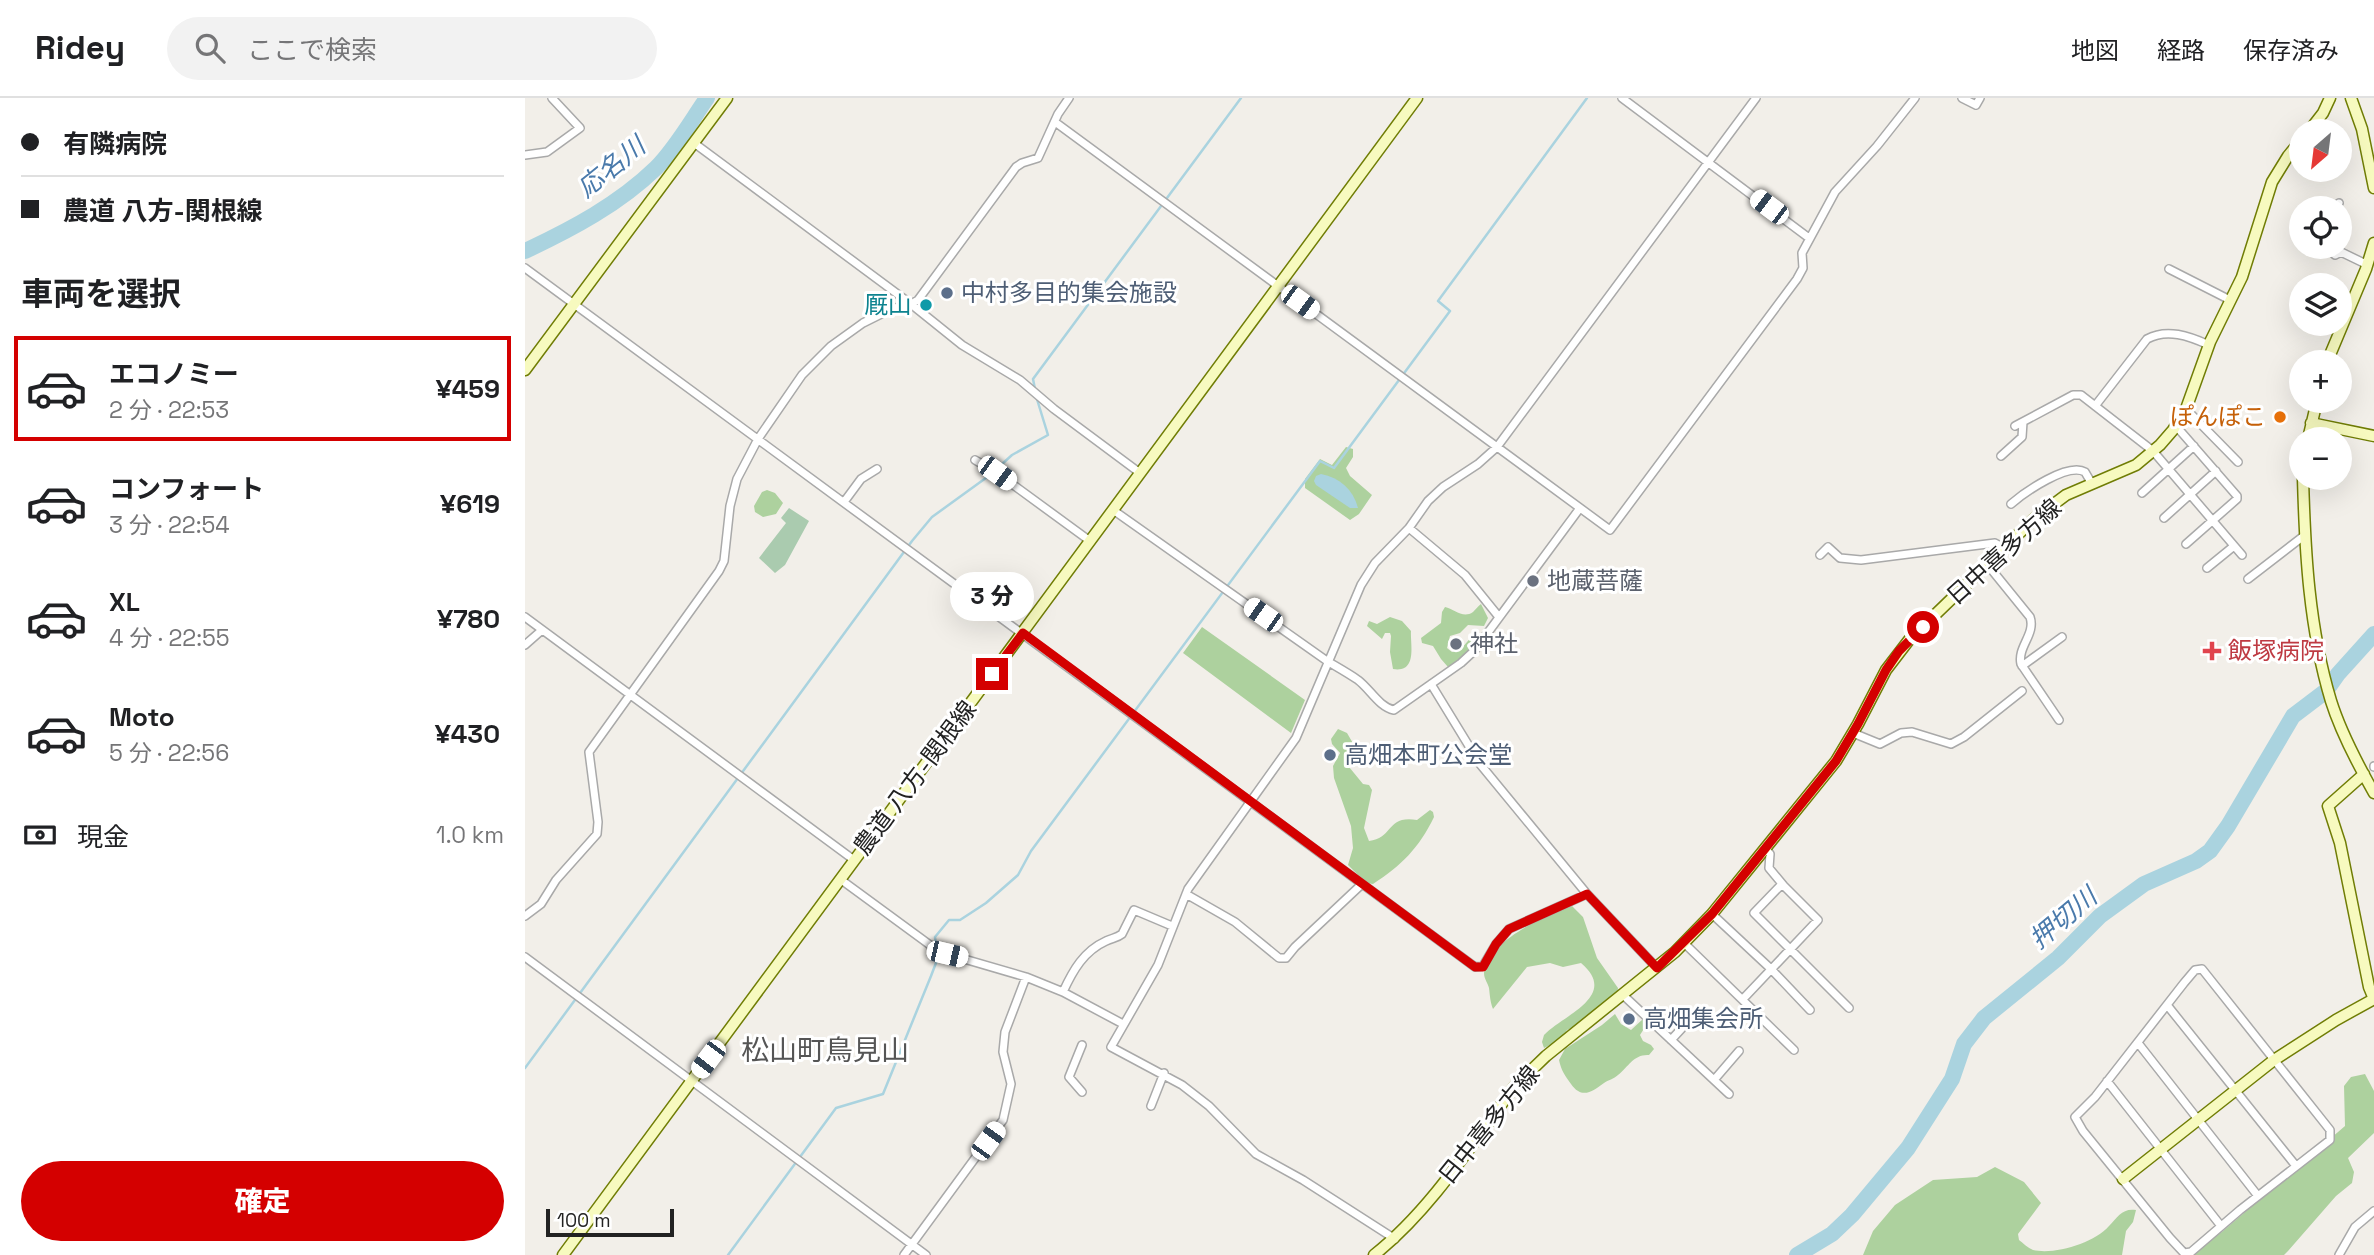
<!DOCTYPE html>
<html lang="ja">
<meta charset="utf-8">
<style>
body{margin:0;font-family:"Space Grotesk","Noto Sans JP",sans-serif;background:#f2f2f2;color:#202124;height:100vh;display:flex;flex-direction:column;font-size:26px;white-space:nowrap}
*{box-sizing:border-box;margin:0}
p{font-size:23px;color:#757577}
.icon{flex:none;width:38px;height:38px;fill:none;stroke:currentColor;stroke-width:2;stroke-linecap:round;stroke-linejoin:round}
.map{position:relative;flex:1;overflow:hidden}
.drawer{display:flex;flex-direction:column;background:#fff;width:525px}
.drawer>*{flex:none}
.banner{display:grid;align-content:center;height:154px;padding:0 21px;background:#fff}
.needle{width:46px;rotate:208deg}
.buttons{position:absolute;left:1764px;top:21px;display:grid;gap:14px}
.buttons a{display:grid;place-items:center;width:63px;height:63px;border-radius:50%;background:#fff;box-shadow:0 7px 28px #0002;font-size:35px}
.scale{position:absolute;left:21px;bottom:18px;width:128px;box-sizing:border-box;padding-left:7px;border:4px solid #222;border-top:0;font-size:19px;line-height:24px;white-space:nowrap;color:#222;-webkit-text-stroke:5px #fff;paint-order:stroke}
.end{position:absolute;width:32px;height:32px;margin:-16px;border:9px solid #d40000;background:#fff;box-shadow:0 0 0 4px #fff}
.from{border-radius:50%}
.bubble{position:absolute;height:49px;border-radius:24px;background:#fff;box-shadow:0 7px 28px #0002;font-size:23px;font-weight:800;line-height:49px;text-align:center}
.car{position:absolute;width:21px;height:42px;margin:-21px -10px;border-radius:9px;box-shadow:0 0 5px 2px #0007;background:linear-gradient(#fff 24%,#345 0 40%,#fff 0 76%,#345 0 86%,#fff 0)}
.banner b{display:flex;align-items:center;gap:24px;height:66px;font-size:26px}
.banner b+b{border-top:2px solid #e0e0e0}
.banner i{width:18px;height:18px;background:#202124}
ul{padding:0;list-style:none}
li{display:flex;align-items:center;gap:21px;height:105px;margin:0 14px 10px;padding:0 7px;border:4px solid transparent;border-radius:0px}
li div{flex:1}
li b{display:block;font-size:26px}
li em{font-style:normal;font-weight:800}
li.on{border-color:#d40000}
li>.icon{width:63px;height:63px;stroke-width:1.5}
h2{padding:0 21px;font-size:32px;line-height:84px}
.pay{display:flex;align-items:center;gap:18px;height:77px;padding:0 21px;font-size:26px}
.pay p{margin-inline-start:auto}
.cta{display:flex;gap:14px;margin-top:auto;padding:14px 21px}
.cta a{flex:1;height:80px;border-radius:42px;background:#d40000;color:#fff;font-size:28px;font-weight:800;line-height:80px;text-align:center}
header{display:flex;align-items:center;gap:42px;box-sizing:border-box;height:98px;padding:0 35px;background:#fff;border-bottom:2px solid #e0e0e0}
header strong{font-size:33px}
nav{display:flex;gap:38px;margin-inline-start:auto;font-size:24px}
.search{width:490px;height:63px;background:#f2f2f2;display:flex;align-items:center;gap:18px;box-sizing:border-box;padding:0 24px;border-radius:38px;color:#757577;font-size:26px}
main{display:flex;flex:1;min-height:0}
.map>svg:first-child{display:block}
.forest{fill:#add19e}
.cemetery{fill:#aacbaf}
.water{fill:#aad3df}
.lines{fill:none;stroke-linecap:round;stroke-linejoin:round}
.stream{stroke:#aad3df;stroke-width:2.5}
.river{stroke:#aad3df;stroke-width:16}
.street-casing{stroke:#a9a9a9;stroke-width:10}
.secondary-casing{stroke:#707d05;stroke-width:13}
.street{stroke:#fff;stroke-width:7}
.secondary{stroke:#f7fabf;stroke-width:10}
.route{stroke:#d40000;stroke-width:9}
.service-dot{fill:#5c6f8a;stroke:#fff;stroke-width:2.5}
.culture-dot{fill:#0f9aa8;stroke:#fff;stroke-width:2.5}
.food-dot{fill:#e8710a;stroke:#fff;stroke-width:2.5}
.worship-dot{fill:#6b7280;stroke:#fff;stroke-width:2.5}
.health-dot{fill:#e0444e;stroke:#fff;stroke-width:2.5}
.labels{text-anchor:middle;stroke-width:6;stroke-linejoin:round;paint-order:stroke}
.service-label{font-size:24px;fill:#4e5e75;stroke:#fff;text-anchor:start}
.culture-label{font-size:24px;fill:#0d838f;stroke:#fff;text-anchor:end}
.food-label{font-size:24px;fill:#c56008;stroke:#fff;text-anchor:end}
.street-label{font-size:24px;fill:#222;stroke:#fff}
.worship-label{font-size:24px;fill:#5b616d;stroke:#fff;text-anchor:start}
.health-label{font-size:24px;fill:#be3a42;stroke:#fff;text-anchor:start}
.water-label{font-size:26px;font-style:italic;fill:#4a7aab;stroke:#fff}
.quarter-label{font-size:28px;fill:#555;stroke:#fff}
</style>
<header>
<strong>Ridey</strong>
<div class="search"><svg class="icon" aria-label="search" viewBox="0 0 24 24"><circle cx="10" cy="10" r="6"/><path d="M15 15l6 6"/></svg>ここで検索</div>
<nav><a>地図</a><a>経路</a><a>保存済み</a></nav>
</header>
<main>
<section class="drawer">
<div class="banner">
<b><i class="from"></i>有隣病院</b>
<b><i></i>農道 八方-関根線</b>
</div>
<h2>車両を選択</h2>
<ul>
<li class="on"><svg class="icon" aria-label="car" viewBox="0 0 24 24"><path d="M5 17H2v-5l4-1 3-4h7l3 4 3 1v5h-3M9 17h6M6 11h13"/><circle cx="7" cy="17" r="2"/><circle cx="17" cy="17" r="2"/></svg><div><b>エコノミー</b><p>2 分 · 22:53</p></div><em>¥459</em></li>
<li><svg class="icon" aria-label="car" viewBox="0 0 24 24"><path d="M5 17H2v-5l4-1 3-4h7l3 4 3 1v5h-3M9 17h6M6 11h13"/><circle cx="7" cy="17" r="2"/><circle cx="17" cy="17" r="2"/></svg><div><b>コンフォート</b><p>3 分 · 22:54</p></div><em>¥619</em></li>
<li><svg class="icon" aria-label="car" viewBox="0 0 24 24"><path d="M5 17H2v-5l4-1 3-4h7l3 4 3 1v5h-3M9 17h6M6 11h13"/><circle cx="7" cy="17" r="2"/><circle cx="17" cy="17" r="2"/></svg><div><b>XL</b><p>4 分 · 22:55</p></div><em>¥780</em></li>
<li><svg class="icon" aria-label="car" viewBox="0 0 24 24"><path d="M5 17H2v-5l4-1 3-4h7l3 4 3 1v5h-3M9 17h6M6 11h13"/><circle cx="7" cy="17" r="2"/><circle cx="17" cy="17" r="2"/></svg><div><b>Moto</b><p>5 分 · 22:56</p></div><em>¥430</em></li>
</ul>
<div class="pay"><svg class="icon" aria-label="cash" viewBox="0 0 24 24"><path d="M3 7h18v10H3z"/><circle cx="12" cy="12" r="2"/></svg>現金<p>1.0 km</p></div>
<div class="cta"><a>確定</a></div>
</section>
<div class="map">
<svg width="1849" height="1157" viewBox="0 0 1849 1157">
<rect width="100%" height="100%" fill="#f2efe9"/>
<!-- forest -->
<path class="forest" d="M821 349 828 351V359L821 370 825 378 847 397 834 416 825 422 780 390V381L795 361 807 367Z
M242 392 250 395 258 405 251 416 238 419 230 414 229 408 237 394Z
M956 506 963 520 959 528 943 527 935 535 925 538 922 550 927 554 936 551 948 537 952 536 955 541C949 552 936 566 923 569L916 561 908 548 897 545 896 540 916 525 917 514 920 509C929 511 938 521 948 514 951 511 953 508 956 506Z
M865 519 877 523 886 533C885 546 893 575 868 571L865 554 866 538 865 535H860L857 541 842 528 844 523 852 526Z
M677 529 780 602 766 635 658 555Z
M813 631 822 635 829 647 821 657 820 664 838 686 844 687 847 692 839 730 844 743C869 740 861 717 892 722L905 712 908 714 909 719C894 750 876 768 848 786L841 785 823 767 828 750 826 728 809 680 808 668 815 655 807 646 806 641Z
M1047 808 1058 819 1072 860 1093 890 1092 899 1056 926 1042 932 1037 941 1019 950 1017 944 1019 937C1038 917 1095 898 1056 865L1038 869 1025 865 1002 869 968 911C965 903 965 898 964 890 963 885 959 881 959 875 963 842 1020 818 1047 808Z
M1090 916 1096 926 1106 932 1118 921 1120 929 1115 937 1118 943 1126 947 1129 951 1124 957C1109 956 1104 968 1093 977 1089 981 1083 982 1079 985 1068 993 1057 1002 1046 986 1040 978 1036 972 1034 962L1040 951 1077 927Z
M1840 976 1849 993V1035L1823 1060 1829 1074 1827 1085 1811 1098 1763 1153 1759 1157H1666L1698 1133 1820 1028 1819 988 1826 979Z
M1470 1069 1499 1084 1516 1105 1493 1136 1494 1142C1498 1145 1503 1150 1508 1152 1530 1157 1569 1145 1584 1128 1593 1119 1597 1110 1611 1112L1608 1124 1601 1133 1597 1157H1338L1348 1133 1370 1107 1408 1082 1452 1079Z"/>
<!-- cemetery -->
<path class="cemetery" d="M264 410 284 423 260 467 250 475 234 460 261 425 256 420Z"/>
<!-- water -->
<path class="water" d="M796 376C815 380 828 391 833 410H825L791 387 789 383 791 378Z"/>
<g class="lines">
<!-- stream -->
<path class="stream" d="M510 291 508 281 716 0
M411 847 410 839 424 822H435L461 805 493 777 506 753 795 363 809 370 925 213 913 203 1062 0
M0 970 387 443 407 419 465 377 487 357 523 337 511 298
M203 1157 311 1010 358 996 406 878 414 857 413 853"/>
<!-- river -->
<path class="river" d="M0 153C47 131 94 106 131 70 151 50 166 23 182 0
M1272 1157 1307 1136 1327 1117 1383 1050 1427 981 1439 946 1459 920 1533 860 1575 818 1619 786 1671 763 1685 753 1703 728 1768 618 1801 593 1813 576 1849 536"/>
<!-- street casing -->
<g class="street-casing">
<path id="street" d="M1097 0 1284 140
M1437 0 1451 7 1455 0
M530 24 1085 432 1272 181 1278 170 1277 155 1310 94 1352 48 1390 0
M169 45 386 206 437 247 495 282 529 311 615 375
M0 57 22 54 55 30 27 0
M1812 110 1814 105
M1801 149 1810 157 1816 154 1843 167
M0 170 950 869 958 868 971 846 984 831 1062 796
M1644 171 1705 202
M1570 308 1622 241C1642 230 1664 238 1684 247
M1661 311 1713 364
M1490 328 1548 297H1556L1628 353 1717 457
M1651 328 1712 398V401L1661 446
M1476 358 1497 339 1498 324
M450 362 472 375 565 443
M1617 395 1669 348
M319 404 336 381 352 371
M1486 406C1500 394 1543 364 1560 374L1567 386
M588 412 802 563C812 569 823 575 833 582 845 591 854 609 869 612L936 565 950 552 1055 410
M1639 420 1691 373
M884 430 940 477 974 519
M1295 457 1303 449 1315 460 1336 462 1470 445 1479 450
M1462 466 1505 519C1511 536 1492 549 1496 566L1534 622
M1682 470 1709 448
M1723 481 1780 437
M0 519 329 762
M0 547 17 532
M1497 568 1537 539
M906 586 955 666 1062 796 1132 870
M1328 635 1355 646 1376 635 1387 634 1426 646 1439 639 1497 593
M1849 668V669
M315 781 405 847 422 856 501 879 538 894 598 926
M1257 786 1229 815 1324 910
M661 796 710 824 754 860H761L770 849 837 786
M1187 816 1246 871 1285 912
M0 818 16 806 31 782 72 736 73 724 64 654 194 473 199 463 205 408 212 381 233 341 277 277 306 248 338 225 366 211 386 206 393 202 491 69 497 65 513 60 533 16 544 0
M1159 845 1269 952
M0 859 401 1157
M1677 871 1805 1032V1042L1715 1112 1666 1154 1659 1155 1645 1140 1558 1033 1550 1019 1570 999 1659 885 1670 872Z
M538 894C548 872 559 853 581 843 587 840 592 840 597 836L609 812 647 828
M1098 897 1204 996
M1218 901 1293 822 1259 788 1244 770 1245 756 1240 750
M1642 907 1771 1068
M1146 942 1171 915
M1613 945 1733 1098
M1189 982 1214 953
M1582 983 1696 1128
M557 994 544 979 557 947
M626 1008 639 975
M870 1141 778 1082 731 1056 684 1008 657 987 586 949 633 867 663 791 771 640 836 487 850 465 884 430 903 403 918 389 953 366 972 349 1231 0
M379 1157 478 1022 486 986 478 954 480 934 501 879
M1814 1157 1830 1129 1849 1113"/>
</g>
<!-- secondary casing -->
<g class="secondary-casing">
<path id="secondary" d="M1826 0 1837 31 1849 90
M1784 33 1798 15 1805 0
M1802 264 1841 171 1849 145
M0 272 202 0
M1786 325 1849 338
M1783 341 1792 303
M1778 380C1780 455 1784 530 1806 603 1816 635 1832 665 1849 695
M1839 676 1803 708 1815 745 1844 889 1849 901
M1598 1081 1749 962 1811 922 1849 901
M38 1157 892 0
M849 1157C905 1113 947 1046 989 989L1021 958 1150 854 1187 816 1311 663 1333 626 1361 572 1384 542 1509 421 1541 397 1611 367 1635 347 1648 332 1661 311 1685 244 1717 179 1747 84 1763 58 1776 42"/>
</g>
<!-- street -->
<use href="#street" class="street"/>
<!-- secondary -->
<use href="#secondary" class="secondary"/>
</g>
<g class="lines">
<!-- route -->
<path class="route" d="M467 576 498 535 950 869H958L971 846 984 831 1062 796 1132 870 1187 816 1311 663 1333 626 1361 572 1374 553 1398 529"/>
</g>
<!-- markers -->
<g class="service-dot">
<circle cx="422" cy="195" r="7"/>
<circle cx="805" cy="657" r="7"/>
<circle cx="1104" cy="921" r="7"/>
</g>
<circle class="culture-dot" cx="401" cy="207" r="7"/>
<circle class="food-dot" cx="1755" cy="319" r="7"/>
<g class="worship-dot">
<circle cx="1008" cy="483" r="7"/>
<circle cx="931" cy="546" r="7"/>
</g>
<path class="health-dot" d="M1683.5 542.5h7v7h7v7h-7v7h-7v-7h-7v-7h7z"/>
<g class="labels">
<!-- service labels -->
<g class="service-label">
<text x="436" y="203">中村多目的集会施設</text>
<text x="819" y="665">高畑本町公会堂</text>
<text x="1118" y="929">高畑集会所</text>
</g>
<!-- culture labels -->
<g class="culture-label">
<text x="387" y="215">厩山</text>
</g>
<!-- food labels -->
<g class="food-label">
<text x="1741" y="327">ぽんぽこ</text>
</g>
<!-- street labels -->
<g class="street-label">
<text transform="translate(1479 454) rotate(-42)" y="8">日中喜多方線</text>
<text transform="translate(390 680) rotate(-53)" y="8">農道 八方-関根線</text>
<text transform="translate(964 1027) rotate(-51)" y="8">日中喜多方線</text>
</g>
<!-- worship labels -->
<g class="worship-label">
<text x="1022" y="491">地蔵菩薩</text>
<text x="945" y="554">神社</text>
</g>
<!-- health labels -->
<g class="health-label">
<text x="1703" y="561">飯塚病院</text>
</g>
<!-- water labels -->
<g class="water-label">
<text transform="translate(86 69) rotate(-39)" y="9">応名川</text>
<text transform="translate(1538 820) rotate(-40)" y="9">押切川</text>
</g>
<!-- quarter labels -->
<g class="quarter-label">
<text x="300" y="962">松山町鳥見山</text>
</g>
</g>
</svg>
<div class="buttons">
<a><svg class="needle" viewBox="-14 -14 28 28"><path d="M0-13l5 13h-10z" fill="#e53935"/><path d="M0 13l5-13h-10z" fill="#757577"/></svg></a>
<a><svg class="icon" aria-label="locate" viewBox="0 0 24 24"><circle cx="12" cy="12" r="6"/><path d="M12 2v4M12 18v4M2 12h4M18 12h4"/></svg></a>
<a><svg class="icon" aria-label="layers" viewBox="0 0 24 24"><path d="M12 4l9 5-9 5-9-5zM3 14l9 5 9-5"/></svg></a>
<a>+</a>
<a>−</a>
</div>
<div class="scale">100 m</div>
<i class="end from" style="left:1398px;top:529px"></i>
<i class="end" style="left:467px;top:576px"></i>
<div class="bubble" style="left:425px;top:474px;width:84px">3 分</div>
<i class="car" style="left:1244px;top:109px;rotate:307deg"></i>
<i class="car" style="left:775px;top:204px;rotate:126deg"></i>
<i class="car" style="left:472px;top:375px;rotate:126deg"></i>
<i class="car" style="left:738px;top:517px;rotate:305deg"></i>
<i class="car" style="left:422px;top:856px;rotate:103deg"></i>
<i class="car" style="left:183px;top:961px;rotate:217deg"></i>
<i class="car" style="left:463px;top:1043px;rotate:36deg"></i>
</div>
</main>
